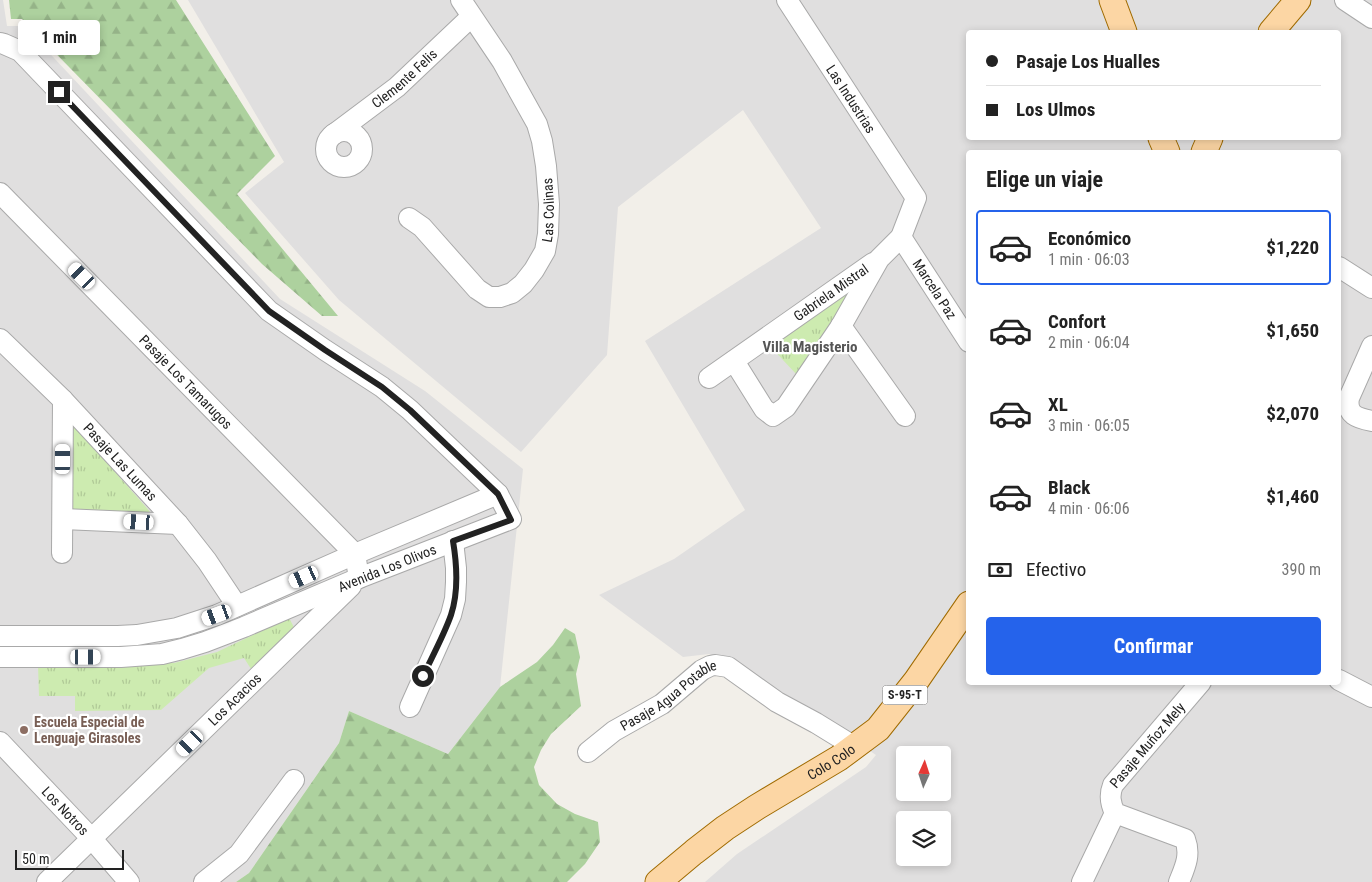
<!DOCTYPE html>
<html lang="es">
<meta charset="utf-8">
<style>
body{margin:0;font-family:"Roboto Condensed",sans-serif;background:#f2f2f2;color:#222;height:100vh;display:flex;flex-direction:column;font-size:19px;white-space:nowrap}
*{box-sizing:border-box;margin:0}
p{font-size:16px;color:#767676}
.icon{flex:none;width:28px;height:28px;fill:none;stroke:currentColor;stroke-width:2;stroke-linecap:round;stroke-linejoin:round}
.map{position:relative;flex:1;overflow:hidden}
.drawer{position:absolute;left:966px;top:150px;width:375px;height:535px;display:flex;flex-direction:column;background:#fff;border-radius:5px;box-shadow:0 2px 8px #0003}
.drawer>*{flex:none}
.top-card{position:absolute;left:966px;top:30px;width:375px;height:110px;border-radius:5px;box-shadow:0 2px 8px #0003;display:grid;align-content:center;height:110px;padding:0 20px;background:#fff}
.needle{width:32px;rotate:3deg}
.tools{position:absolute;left:896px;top:746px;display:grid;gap:10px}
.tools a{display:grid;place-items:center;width:55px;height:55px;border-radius:5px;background:#fff;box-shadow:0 2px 8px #0003;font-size:25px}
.scale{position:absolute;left:15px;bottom:12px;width:109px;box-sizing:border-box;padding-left:5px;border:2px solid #222;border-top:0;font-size:14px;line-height:18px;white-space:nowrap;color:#222;-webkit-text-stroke:4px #fff;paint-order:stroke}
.end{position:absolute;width:22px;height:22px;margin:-11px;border:6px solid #222;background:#fff;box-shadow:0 0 0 2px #fff}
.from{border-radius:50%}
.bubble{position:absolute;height:35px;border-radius:5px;background:#fff;box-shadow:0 2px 8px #0003;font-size:16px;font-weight:700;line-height:35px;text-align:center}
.car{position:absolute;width:15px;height:30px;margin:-15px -8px;border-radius:6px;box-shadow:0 0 4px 1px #0007;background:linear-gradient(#fff 24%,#345 0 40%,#fff 0 76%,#345 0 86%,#fff 0)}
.top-card b{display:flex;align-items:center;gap:18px;height:48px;font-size:19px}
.top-card b+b{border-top:1px solid #e0e0e0}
.top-card i{width:12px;height:12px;background:#222}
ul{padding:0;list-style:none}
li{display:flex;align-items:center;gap:15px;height:75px;margin:0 10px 8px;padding:0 10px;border:2px solid transparent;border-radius:5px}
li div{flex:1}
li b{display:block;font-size:19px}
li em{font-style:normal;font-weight:700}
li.current{border-color:#2563eb}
li>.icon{width:45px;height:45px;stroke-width:1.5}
h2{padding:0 20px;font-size:22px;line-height:60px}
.pay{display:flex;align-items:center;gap:12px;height:55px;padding:0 20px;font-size:19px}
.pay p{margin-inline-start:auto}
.button{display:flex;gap:10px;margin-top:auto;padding:10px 20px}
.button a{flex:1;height:58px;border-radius:5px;background:#2563eb;color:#fff;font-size:20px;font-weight:700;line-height:58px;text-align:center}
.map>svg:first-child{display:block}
.residential{fill:#e0dfdf;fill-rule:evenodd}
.grass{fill:url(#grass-tufts)}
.forest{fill:url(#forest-firs)}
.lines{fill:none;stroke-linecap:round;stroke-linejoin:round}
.minor-casing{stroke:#a9a9a9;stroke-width:22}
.major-casing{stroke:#a06b00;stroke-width:27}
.minor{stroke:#fff;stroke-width:20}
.major{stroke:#fcd6a4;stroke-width:25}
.route{stroke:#222;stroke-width:6}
.education-dot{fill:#8d6e63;stroke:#fff;stroke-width:2}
.labels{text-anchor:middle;stroke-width:4.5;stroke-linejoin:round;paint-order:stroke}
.shield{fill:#fff;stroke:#646464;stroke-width:1}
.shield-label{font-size:12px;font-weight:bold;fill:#222}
.street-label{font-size:14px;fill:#222;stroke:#fff}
.education-label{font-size:14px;font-weight:bold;fill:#785e54;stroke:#fff;text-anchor:start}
.neighbourhood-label{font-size:15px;font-weight:bold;fill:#555;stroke:#fff}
</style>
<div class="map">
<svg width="1372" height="882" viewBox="0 0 1372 882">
<defs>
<pattern id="grass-tufts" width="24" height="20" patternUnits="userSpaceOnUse" patternTransform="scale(1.25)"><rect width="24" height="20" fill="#cdebb0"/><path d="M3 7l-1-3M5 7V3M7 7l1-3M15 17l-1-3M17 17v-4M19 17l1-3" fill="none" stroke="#b0c997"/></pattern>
<pattern id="forest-firs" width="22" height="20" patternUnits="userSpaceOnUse" patternTransform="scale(1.25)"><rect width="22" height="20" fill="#add19e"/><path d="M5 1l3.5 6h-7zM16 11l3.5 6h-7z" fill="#95b388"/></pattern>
</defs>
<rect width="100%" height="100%" fill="#f2efe9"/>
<!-- residential -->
<path class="residential" d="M0 0H3L7 26H24L280 299 425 391 523 469 500 687 448 754 349 711 339 743 249 873 236 882H0Z
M188 0H1372V882H705L737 854 866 767 876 755 744 667 709 654 683 657 599 595 674 559 745 510 645 341 821 228 743 110 618 207 607 355 521 452 339 300 245 193 284 162ZM969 32H1339V138H969ZM969 152H1339V682H969ZM905 755H942V792H905ZM905 820H942V858H905Z"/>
<!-- grass -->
<path class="grass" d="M855 285 823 338 797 375 768 344Z
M70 421 153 515 71 512Z
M289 618 296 631 253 672 244 658 209 668 161 710 75 711V696H39L38 665 174 663 217 652Z"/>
<!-- forest -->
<path class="forest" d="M9 0H176L275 156 237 194 338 316H322L262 264 22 19H11Z
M565 628 575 634 580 657 576 674 581 706 551 734 541 750 534 767 539 785 557 804 575 814 598 822 600 842 585 864 567 882H236L249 873 339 743 349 711 448 754 500 687 537 662 553 645Z"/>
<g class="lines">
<!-- minor casing -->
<g class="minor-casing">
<g id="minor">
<path d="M1345 0 1372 18"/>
<path d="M0 43 4 44 20 51 269 311 325 350 382 387 410 410 498 494 511 519 359 578 244 627 205 642 182 649 162 654 121 657H0"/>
<circle cx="344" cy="149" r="18"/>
<path id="s1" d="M333 135 397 87 471 17"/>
<path id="s2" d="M0 193 355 554 359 578"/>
<path id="s3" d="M409 218 422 227 477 289 489 297H500L512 293 523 284 534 270 545 251 548 234 549 204 546 166 542 141 537 124 502 61 461 0"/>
<path id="s4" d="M901 237 969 342"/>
<path d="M1339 267 1372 288"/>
<path d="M841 326 905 416"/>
<path id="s5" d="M0 339 63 400 178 524 207 561 237 606"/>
<path d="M1372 346 1349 398C1346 415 1357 418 1372 421"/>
<path d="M734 361 764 409 773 416 786 407 841 326 879 259 901 237 916 198 787 0"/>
<path id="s6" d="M709 378 873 263"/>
<path d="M63 519 178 524"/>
<path d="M62 553 63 400"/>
<path d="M0 636H118L137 635 177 628 217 615 355 554 498 494"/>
<path d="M1339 680 1372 697"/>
<path d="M410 707 451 615 455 599 456 582V568L453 541"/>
<path id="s7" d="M0 742 92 839 129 882"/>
<path id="s8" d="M588 752 614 731 662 704 702 670 710 666 715 665 728 667 777 702 816 723 855 747"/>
<path id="s9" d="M47 882 351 586"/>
<path d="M204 882 239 854 294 780"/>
<path d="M1082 882 1115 813"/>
<path id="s10" d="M1179 882C1185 867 1191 855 1185 839L1115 813C1110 803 1109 795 1113 785L1201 682"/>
</g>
</g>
<!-- major casing -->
<g class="major-casing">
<g id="major">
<path d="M1112 0 1124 32"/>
<path d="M1271 32 1298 0"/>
<path d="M1161 138 1167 152"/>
<path d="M1204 152 1210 138"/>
<path id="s11" d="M658 882 694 852 725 828 757 807 839 758 878 729 916 681 969 604"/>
</g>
</g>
<!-- minor -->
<use href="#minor" class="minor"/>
<!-- major -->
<use href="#major" class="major"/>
</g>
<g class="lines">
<!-- route -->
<path class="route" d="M59 92 269 311 325 350 382 387 410 410 498 494 511 520 453 541C457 565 459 591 451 615 444 635 432 657 423 676"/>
</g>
<!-- markers -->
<circle class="education-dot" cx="24" cy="730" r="5"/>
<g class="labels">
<!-- shield labels -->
<rect class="shield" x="882.5" y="685.5" width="45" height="19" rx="4"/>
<g class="shield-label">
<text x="905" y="699">S-95-T</text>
</g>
<!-- street labels -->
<g class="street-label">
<text dy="5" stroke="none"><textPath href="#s1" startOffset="91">Clemente Felis</textPath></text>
<text transform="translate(851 99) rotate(57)" y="5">Las Industrias</text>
<text dy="5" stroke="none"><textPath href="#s3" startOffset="232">Las Colinas</textPath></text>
<text dy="5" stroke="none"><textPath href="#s4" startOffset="62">Marcela Paz</textPath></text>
<text dy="5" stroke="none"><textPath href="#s6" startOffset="149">Gabriela Mistral</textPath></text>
<text dy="5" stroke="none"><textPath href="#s2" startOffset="265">Pasaje Los Tamarugos</textPath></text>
<text dy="5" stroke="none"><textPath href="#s5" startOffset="172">Pasaje Las Lumas</textPath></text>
<text transform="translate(387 568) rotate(-22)" y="5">Avenida Los Olivos</text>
<text dy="5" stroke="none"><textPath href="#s8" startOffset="99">Pasaje Agua Potable</textPath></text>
<text dy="5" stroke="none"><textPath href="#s9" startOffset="262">Los Acacios</textPath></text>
<text dy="5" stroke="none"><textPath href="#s10" startOffset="201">Pasaje Muñoz Mely</textPath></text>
<text dy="5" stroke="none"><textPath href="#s11" startOffset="211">Colo Colo</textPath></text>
<text dy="5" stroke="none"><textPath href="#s7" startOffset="95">Los Notros</textPath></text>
</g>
<!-- education labels -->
<g class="education-label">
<text x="34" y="727">Escuela Especial de<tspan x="34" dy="16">Lenguaje Girasoles</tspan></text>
</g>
<!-- neighbourhood labels -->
<g class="neighbourhood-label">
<text x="810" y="352">Villa Magisterio</text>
</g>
</g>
</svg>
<div class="tools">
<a><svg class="needle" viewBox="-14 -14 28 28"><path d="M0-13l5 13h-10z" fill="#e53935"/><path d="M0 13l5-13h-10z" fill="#767676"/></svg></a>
<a><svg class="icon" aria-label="layers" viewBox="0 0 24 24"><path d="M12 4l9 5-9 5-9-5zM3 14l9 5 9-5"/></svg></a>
</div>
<div class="scale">50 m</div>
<i class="end from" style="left:423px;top:676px"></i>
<i class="end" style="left:59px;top:92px"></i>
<div class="bubble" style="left:18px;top:20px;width:82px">1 min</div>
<i class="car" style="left:82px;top:276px;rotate:315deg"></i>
<i class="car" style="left:63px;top:459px;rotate:0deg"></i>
<i class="car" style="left:139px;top:522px;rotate:273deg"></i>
<i class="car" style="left:304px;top:577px;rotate:246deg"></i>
<i class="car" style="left:217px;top:615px;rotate:250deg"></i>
<i class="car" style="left:86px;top:657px;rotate:90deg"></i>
<i class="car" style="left:190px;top:743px;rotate:226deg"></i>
<div class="top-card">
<b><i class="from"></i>Pasaje Los Hualles</b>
<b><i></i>Los Ulmos</b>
</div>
<section class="drawer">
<h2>Elige un viaje</h2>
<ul>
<li class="current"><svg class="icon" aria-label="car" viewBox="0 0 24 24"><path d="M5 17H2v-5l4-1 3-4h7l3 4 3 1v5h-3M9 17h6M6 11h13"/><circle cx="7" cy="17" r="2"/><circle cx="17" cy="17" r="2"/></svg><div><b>Económico</b><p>1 min · 06:03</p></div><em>$1,220</em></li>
<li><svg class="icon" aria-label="car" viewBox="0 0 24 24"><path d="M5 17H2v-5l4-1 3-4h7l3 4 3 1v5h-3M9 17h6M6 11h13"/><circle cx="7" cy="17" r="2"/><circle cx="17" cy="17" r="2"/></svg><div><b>Confort</b><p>2 min · 06:04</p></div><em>$1,650</em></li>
<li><svg class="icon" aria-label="car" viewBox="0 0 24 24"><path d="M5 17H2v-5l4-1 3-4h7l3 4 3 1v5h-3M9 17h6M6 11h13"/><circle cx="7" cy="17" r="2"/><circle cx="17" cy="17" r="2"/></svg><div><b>XL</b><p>3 min · 06:05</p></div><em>$2,070</em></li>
<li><svg class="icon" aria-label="car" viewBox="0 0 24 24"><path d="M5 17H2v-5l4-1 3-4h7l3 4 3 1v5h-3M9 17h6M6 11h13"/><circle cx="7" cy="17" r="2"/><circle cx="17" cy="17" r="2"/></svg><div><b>Black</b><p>4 min · 06:06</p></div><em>$1,460</em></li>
</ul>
<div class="pay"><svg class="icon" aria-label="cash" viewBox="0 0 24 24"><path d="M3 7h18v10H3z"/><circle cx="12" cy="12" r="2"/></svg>Efectivo<p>390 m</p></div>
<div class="button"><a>Confirmar</a></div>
</section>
</div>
